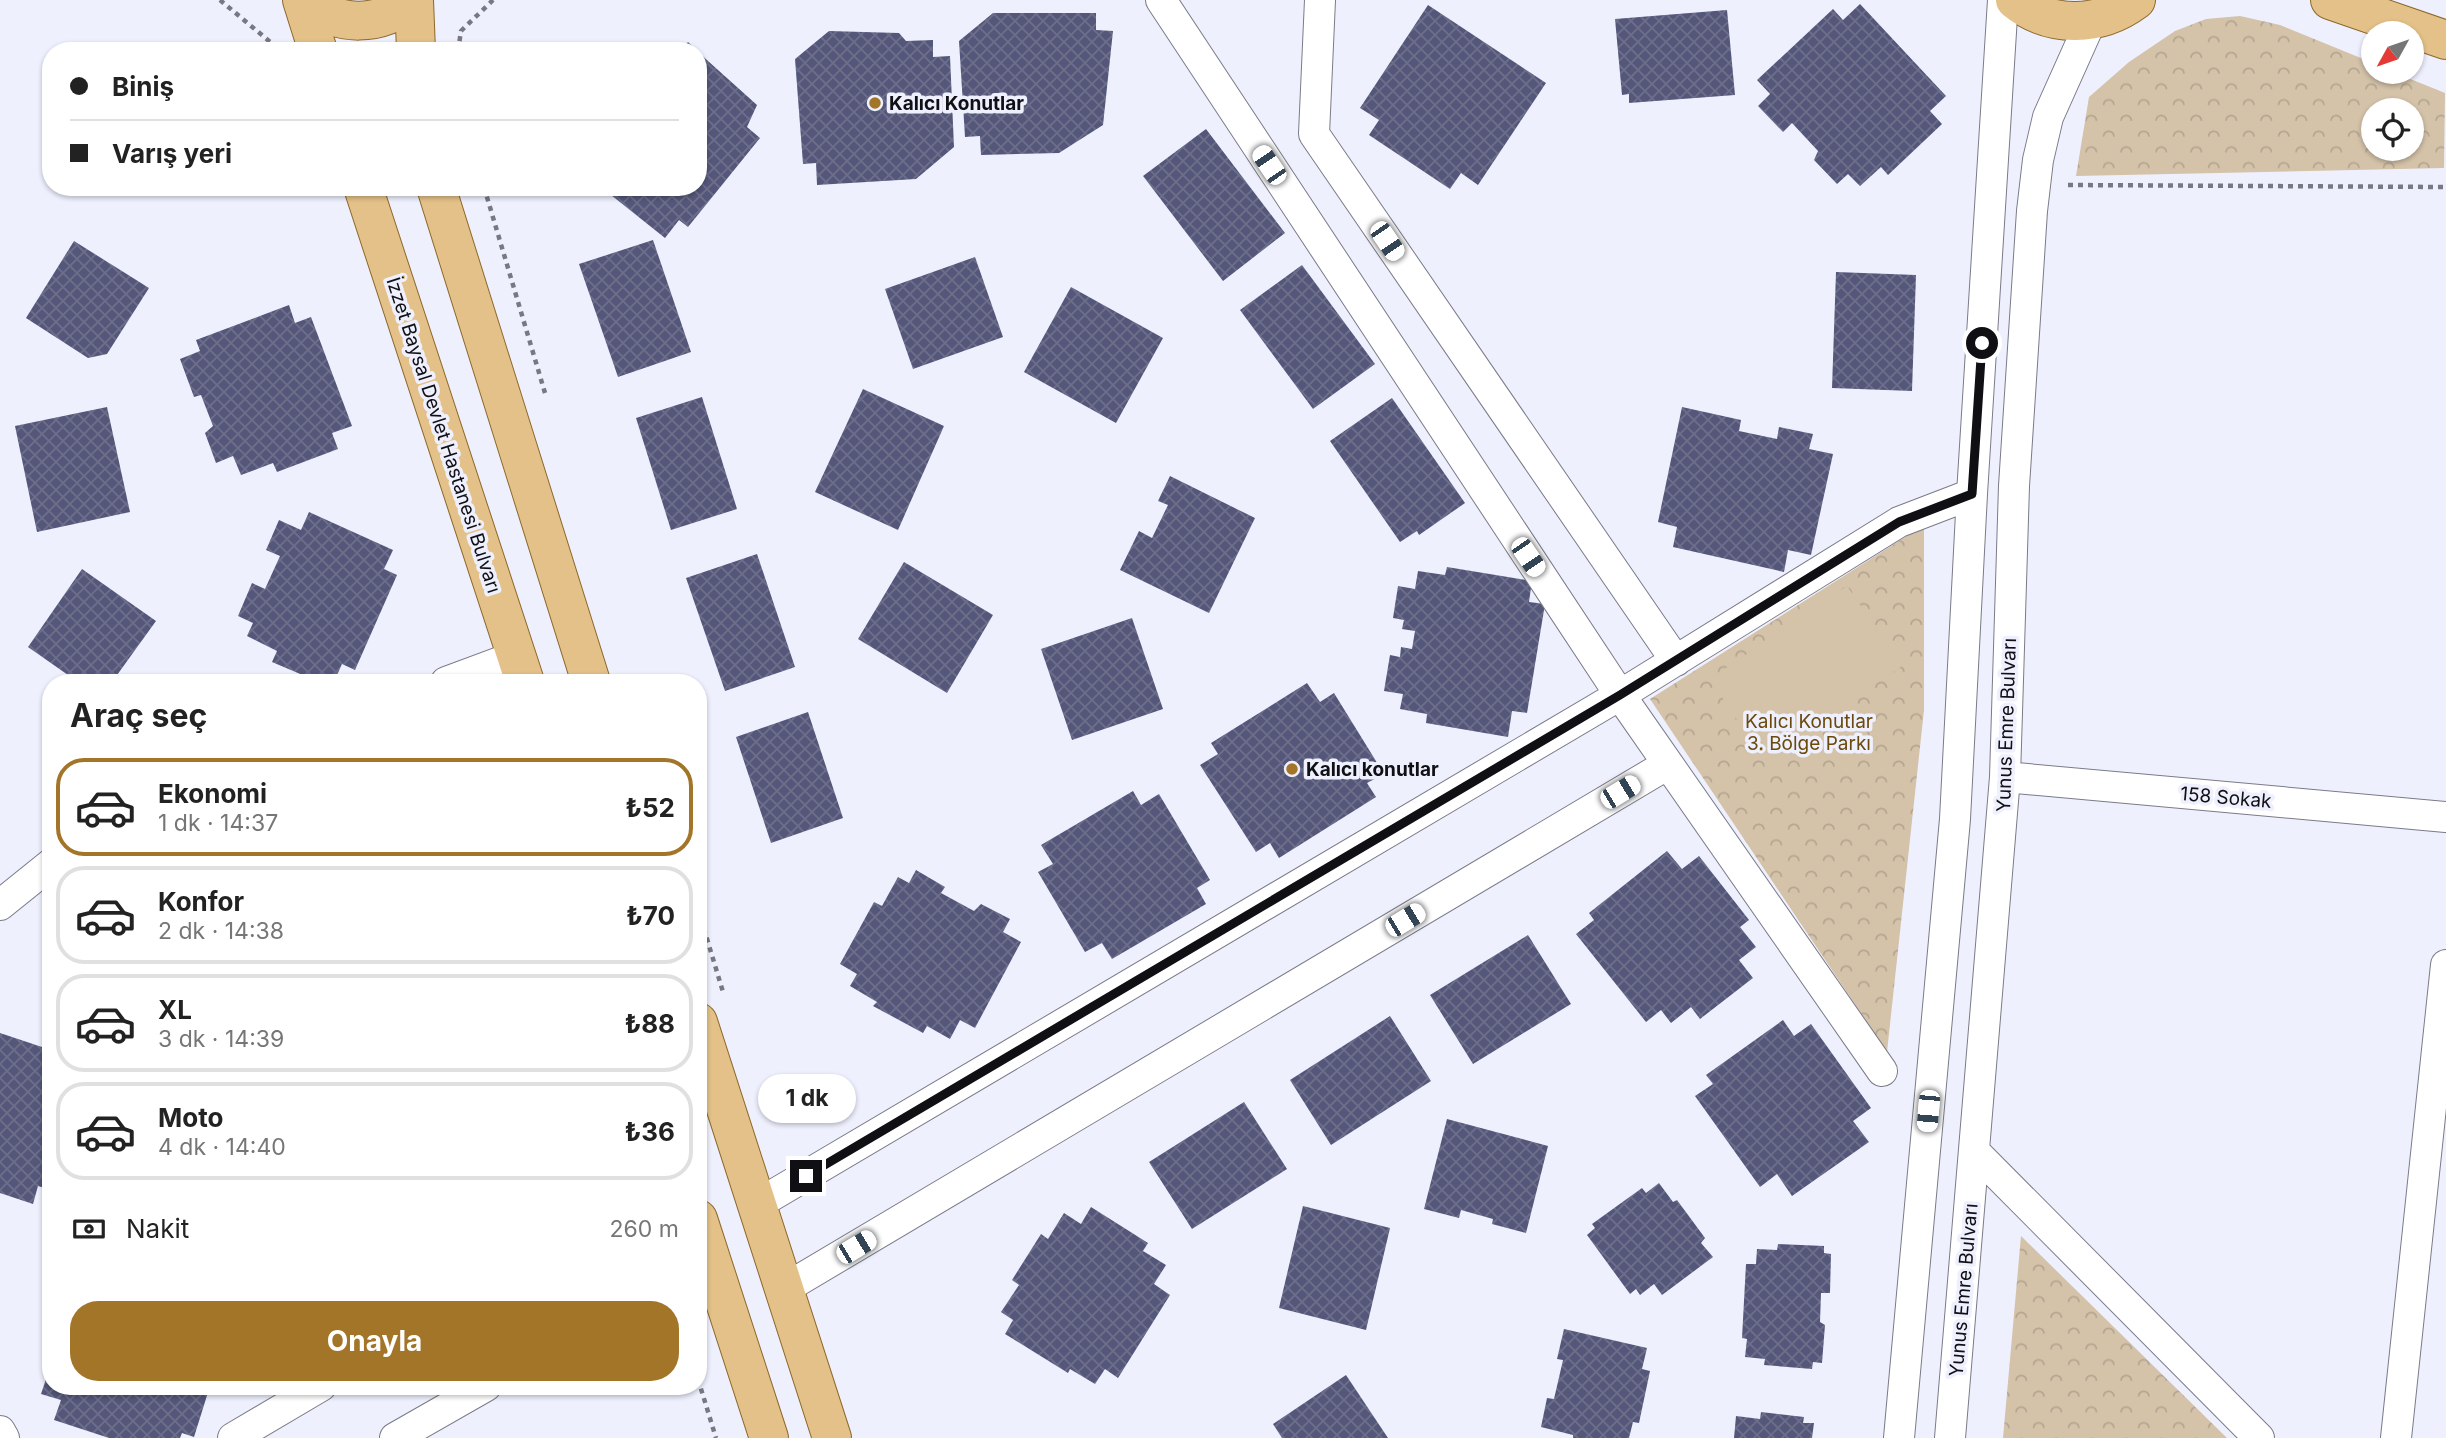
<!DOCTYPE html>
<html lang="tr">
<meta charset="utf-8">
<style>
body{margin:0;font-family:Inter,sans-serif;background:#f2f2f2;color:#222;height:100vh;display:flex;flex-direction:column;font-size:26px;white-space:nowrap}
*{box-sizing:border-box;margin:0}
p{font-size:23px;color:#767676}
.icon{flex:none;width:38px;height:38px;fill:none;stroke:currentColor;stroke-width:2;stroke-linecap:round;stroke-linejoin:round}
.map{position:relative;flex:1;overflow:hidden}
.details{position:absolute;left:42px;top:674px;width:665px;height:721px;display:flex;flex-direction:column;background:#fff;border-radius:28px;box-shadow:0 2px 5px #0004}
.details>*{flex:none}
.guide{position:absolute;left:42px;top:42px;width:665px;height:154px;border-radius:28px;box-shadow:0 2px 5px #0004;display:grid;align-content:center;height:154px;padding:0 28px;background:#fff}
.needle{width:46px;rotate:230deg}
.fabs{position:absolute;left:2361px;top:21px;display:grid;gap:14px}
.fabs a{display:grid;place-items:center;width:63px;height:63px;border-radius:50%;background:#fff;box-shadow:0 2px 5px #0004;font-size:35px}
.end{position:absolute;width:32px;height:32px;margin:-16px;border:9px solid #0f0f14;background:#fff;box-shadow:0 0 0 4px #fff}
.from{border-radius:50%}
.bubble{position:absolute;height:49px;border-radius:24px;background:#fff;box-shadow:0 2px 5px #0004;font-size:23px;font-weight:700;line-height:49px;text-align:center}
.car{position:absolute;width:21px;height:42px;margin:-21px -10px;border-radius:9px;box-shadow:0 0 5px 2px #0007;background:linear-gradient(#fff 24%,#345 0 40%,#fff 0 76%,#345 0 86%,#fff 0)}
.guide b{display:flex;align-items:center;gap:24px;height:66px;font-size:26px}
.guide b+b{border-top:2px solid #e0e0e0}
.guide i{width:18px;height:18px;background:#222}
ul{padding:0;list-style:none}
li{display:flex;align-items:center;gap:21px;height:98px;margin:0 14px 10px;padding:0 14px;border:4px solid #e0e0e0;border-radius:28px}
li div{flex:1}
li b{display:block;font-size:26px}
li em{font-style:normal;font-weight:700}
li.on{border-color:#a37528}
li>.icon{width:63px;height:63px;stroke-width:1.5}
h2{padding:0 28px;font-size:32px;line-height:84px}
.pay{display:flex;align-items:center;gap:18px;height:77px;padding:0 28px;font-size:26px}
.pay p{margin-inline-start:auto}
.primary-button{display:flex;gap:14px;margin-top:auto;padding:14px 28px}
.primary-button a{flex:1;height:80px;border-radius:28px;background:#a37528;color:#fff;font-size:28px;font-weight:700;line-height:80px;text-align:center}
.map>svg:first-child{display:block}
.park{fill:url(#park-crowns);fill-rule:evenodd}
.pitch{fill:#d4c2a9}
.building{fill:url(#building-cross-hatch)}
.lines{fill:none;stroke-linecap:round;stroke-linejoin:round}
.street-casing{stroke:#7a7b88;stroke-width:32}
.primary-casing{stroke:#8d682b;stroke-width:40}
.path{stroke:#777881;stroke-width:4.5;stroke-dasharray:5 5;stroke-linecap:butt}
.street{stroke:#fff;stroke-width:30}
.primary{stroke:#e3c188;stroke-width:38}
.route{stroke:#0f0f14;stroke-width:9}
.poi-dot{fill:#a37528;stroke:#eef0fe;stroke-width:2.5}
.labels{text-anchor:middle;stroke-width:7;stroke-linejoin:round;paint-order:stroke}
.poi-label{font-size:19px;font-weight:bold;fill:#0f0f14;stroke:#eef0fe;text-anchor:start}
.street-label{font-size:19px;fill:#0f0f14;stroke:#eef0fe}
.park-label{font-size:19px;fill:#6b4909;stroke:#eef0fe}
</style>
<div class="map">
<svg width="2446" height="1438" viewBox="0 0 2446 1438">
<defs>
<pattern id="park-crowns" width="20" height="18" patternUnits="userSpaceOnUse" patternTransform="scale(1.75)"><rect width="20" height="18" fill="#d4c2a9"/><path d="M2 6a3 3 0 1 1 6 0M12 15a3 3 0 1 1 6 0" fill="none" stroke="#b5a691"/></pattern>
<pattern id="building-cross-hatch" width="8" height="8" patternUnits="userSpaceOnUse" patternTransform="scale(1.75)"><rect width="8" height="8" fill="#54577a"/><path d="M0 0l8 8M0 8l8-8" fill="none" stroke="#6d6f8a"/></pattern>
</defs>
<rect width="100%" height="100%" fill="#eef0fe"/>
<!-- park -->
<path class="park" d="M2240 16 2280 25 2373 63V72H2393L2445 93 2444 168 2076 176 2089 97 2129 62 2175 31 2206 19ZM2373 110H2412V149H2373Z
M1924 525V710L1887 1052 1650 699Z
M2021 1236 2227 1438H2003Z"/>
<!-- pitch -->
<path class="pitch" d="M1847 586 1902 666 1764 760 1710 679Z"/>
<!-- building -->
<path class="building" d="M1860 4 1946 96 1930 111 1942 124 1888 175 1881 167 1860 186 1848 174 1837 184 1814 160 1818 151 1792 123 1783 132 1758 106 1770 94 1757 80 1833 9 1843 20Z
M1428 5 1546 83 1478 185 1461 173 1450 189 1369 135 1379 120 1360 108Z
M1727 10 1735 95 1629 103V94L1622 95 1615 19Z
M993 13H1096V30L1113 31 1103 125 1059 153 981 155 980 136 965 137 959 41Z
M829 31 899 33 906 41 933 40V57L950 56 954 147 916 179 817 185 816 163 803 164 795 59Z
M688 42 697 51H637L639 48 665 44 683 48Z
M698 52 757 105 747 127 760 138 688 227 679 220 665 238 601 187H698Z
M1206 129 1285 233 1223 281 1143 176Z
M653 240 691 352 618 377 579 264Z
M74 241 149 288 107 354 88 358 26 318Z
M975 257 1003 337 913 369 885 289Z
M1302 265 1375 364 1313 409 1240 310Z
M1836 272 1916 275 1912 391 1832 388Z
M1071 287 1163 338 1116 423 1024 372Z
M289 305 295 323 311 317 352 426 332 433 338 449 277 472 273 463 241 475 233 456 216 463 205 433 213 426 201 395 194 397 180 359 200 351 196 340Z
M863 389 944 426 898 530 815 492Z
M702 397 737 509 671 530 636 418Z
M1392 398 1465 503 1419 535 1417 531 1400 542 1330 441Z
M107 407 130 512 37 532 15 426Z
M1682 407 1741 420 1739 431 1777 439 1779 427 1813 434 1809 449 1833 454 1811 555 1788 550 1784 572 1673 547 1677 527 1658 522Z
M1170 476 1255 518 1209 613 1120 570 1139 531 1152 538 1168 505 1158 501Z
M309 512 393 550 384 569 397 575 355 670 342 664 334 682H319L272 662 277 651 247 636 253 623 238 616 252 583 265 589 280 556 266 550 279 520 301 530Z
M757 554 795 667 725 691 686 578Z
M904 562 993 615 947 693 858 639Z
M1447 567 1532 581 1529 602 1545 604 1527 713 1512 711 1508 737 1426 723 1427 714 1400 709 1403 694 1384 691 1390 655 1400 657 1401 647 1412 649 1415 631 1402 629 1404 620 1393 618 1398 586 1415 589 1418 571 1445 575Z
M82 569 156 621 112 682H78L28 647Z
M1132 618 1163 709 1072 740 1041 649Z
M1307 683 1320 702 1334 693 1384 774 1367 783 1376 797 1279 858 1270 843 1256 852 1200 765 1218 754 1211 743Z
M808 712 843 818 771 843 736 737Z
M1133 791 1141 805 1159 794 1210 880 1197 888 1206 904 1112 959 1102 943 1085 952 1038 872 1053 864 1041 845Z
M1667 851 1682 869 1699 856 1749 920 1740 927 1756 947 1739 960 1753 978 1700 1019 1691 1007 1671 1023 1661 1010 1646 1022 1576 934 1594 920 1589 913Z
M916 870 945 887 941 893 974 911 981 904 1010 919 1003 932 1021 942 975 1028 960 1020 950 1039 927 1026 923 1033 873 1006 877 1002 850 986 857 974 840 964 874 902 882 906 898 877 909 883Z
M1528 935 1571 1004 1473 1064 1430 995Z
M1390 1016 1431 1081 1331 1145 1290 1080Z
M1783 1020 1794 1036 1811 1024 1871 1108 1853 1121 1869 1142 1792 1196 1777 1174 1760 1187 1695 1096 1713 1084 1706 1075Z
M0 1033 51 1050V1190L38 1186 33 1204 0 1193Z
M1244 1102 1287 1169 1192 1229 1149 1162Z
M1447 1119 1548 1146 1526 1233 1492 1224 1493 1219 1461 1210 1459 1218 1424 1209Z
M1659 1183 1673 1202 1677 1200 1705 1238 1701 1243 1713 1257 1662 1295 1654 1284 1640 1295 1636 1289 1630 1294 1587 1235 1595 1228 1592 1224 1642 1188 1646 1193Z
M1303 1206 1390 1228 1366 1330 1279 1308Z
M1091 1207 1148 1243 1143 1251 1166 1265 1154 1284 1170 1295 1118 1378 1105 1369 1095 1384 1070 1369 1068 1373 1005 1334 1013 1320 1001 1312 1019 1285 1012 1280 1041 1234 1048 1239 1064 1213 1081 1224Z
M1778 1244 1824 1246V1253L1831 1254 1830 1293H1821L1820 1322 1825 1325 1822 1363 1813 1362 1812 1369 1764 1365 1765 1359 1745 1357 1747 1339 1742 1338 1746 1264H1756L1757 1249 1777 1250Z
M1564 1329 1647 1348 1642 1369 1650 1371 1639 1423 1633 1422 1629 1438H1573V1435L1541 1427 1547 1398 1554 1399 1563 1360 1557 1359Z
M50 1367 51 1386H210L194 1437 182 1433 180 1438H109L54 1420 61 1400 41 1394Z
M1346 1375 1388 1438H1282L1273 1424Z
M1761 1412 1804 1417 1803 1423H1814L1812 1438H1734L1736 1416 1760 1419Z"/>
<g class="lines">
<!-- street casing -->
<g class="street-casing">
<path id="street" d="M1161 0 1620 695 1882 1071
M1320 0 1314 134 1676 661
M446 682 516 656
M2005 777 2446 817
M0 905 51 864
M1975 1152 2259 1438
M756 1205 1620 695 1899 522 1972 494
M784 1289 1668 764
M0 1431 4 1438
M233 1438 321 1386
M395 1438 486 1386
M1899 1438 1955 819 1972 494 2003 0
M1950 1438 2005 777 2014 486 2032 211 2038 160 2048 117 2091 21
M2396 1438 2446 965"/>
</g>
<!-- primary casing -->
<g class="primary-casing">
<path id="primary" d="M302 0 318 51
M307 0C337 28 381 27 412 0
M414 0 416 51
M2015 0C2051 29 2100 27 2136 0
M2330 0 2446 40
M363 187 525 682
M436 187 591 682
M698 1022 832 1438
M698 1219 769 1438"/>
</g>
<!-- path -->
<path class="path" d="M220 0 275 46
M458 51 461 31 493 0
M2068 185 2446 187
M484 187 545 393
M698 909 723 992
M698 1379 716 1438"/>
<!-- street -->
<use href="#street" class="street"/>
<!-- primary -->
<use href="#primary" class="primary"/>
</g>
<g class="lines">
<!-- route -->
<path class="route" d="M806 1176 1620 695 1899 522 1972 494 1982 343"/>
</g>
<!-- markers -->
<g class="poi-dot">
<circle cx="875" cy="103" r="7"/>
<circle cx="1292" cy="769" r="7"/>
</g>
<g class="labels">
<!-- poi labels -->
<g class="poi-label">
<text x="889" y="110">Kalıcı Konutlar</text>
<text x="1306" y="776">Kalıcı konutlar</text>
</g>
<!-- street labels -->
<g class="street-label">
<text transform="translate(444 435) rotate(72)" y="7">İzzet Baysal Devlet Hastanesi Bulvarı</text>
<text transform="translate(2006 725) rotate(-88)" y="7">Yunus Emre Bulvarı</text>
<text transform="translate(2226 797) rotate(5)" y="7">158 Sokak</text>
<text transform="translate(1963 1290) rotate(-85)" y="7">Yunus Emre Bulvarı</text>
</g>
<!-- park labels -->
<g class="park-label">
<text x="1809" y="728">Kalıcı Konutlar<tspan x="1809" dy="22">3. Bölge Parkı</tspan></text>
</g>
</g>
</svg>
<div class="fabs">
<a><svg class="needle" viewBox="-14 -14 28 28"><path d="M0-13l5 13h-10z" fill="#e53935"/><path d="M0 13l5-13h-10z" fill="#767676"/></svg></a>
<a><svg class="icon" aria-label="locate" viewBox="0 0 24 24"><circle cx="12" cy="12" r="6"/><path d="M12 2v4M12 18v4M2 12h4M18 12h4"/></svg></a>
</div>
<i class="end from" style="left:1982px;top:343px"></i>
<i class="end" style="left:806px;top:1176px"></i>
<div class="bubble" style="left:758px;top:1074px;width:98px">1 dk</div>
<i class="car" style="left:1269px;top:165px;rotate:326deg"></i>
<i class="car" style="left:1387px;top:241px;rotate:146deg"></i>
<i class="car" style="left:1528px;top:557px;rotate:146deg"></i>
<i class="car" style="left:1620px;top:792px;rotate:59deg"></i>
<i class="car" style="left:1405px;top:920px;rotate:59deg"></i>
<i class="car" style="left:1928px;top:1111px;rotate:185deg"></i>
<i class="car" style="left:856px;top:1247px;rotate:59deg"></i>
<div class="guide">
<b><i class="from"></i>Biniş</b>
<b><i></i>Varış yeri</b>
</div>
<section class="details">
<h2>Araç seç</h2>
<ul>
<li class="on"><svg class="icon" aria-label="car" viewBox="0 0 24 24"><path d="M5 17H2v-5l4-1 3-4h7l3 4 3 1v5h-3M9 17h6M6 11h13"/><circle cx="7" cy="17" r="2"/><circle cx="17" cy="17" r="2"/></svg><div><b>Ekonomi</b><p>1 dk · 14:37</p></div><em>₺52</em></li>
<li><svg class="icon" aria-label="car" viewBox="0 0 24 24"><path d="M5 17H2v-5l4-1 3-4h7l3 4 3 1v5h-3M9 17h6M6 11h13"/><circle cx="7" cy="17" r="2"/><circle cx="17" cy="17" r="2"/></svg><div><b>Konfor</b><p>2 dk · 14:38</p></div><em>₺70</em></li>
<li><svg class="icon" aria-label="car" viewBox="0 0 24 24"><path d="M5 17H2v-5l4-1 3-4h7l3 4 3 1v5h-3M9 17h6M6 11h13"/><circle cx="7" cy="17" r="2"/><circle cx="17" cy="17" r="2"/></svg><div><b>XL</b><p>3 dk · 14:39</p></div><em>₺88</em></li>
<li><svg class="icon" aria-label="car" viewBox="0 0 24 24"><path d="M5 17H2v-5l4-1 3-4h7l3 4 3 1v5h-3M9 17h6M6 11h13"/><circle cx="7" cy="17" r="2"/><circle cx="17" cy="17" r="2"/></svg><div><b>Moto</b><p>4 dk · 14:40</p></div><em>₺36</em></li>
</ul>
<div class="pay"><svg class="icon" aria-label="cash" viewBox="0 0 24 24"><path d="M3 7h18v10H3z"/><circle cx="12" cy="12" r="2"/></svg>Nakit<p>260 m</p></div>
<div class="primary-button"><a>Onayla</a></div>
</section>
</div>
